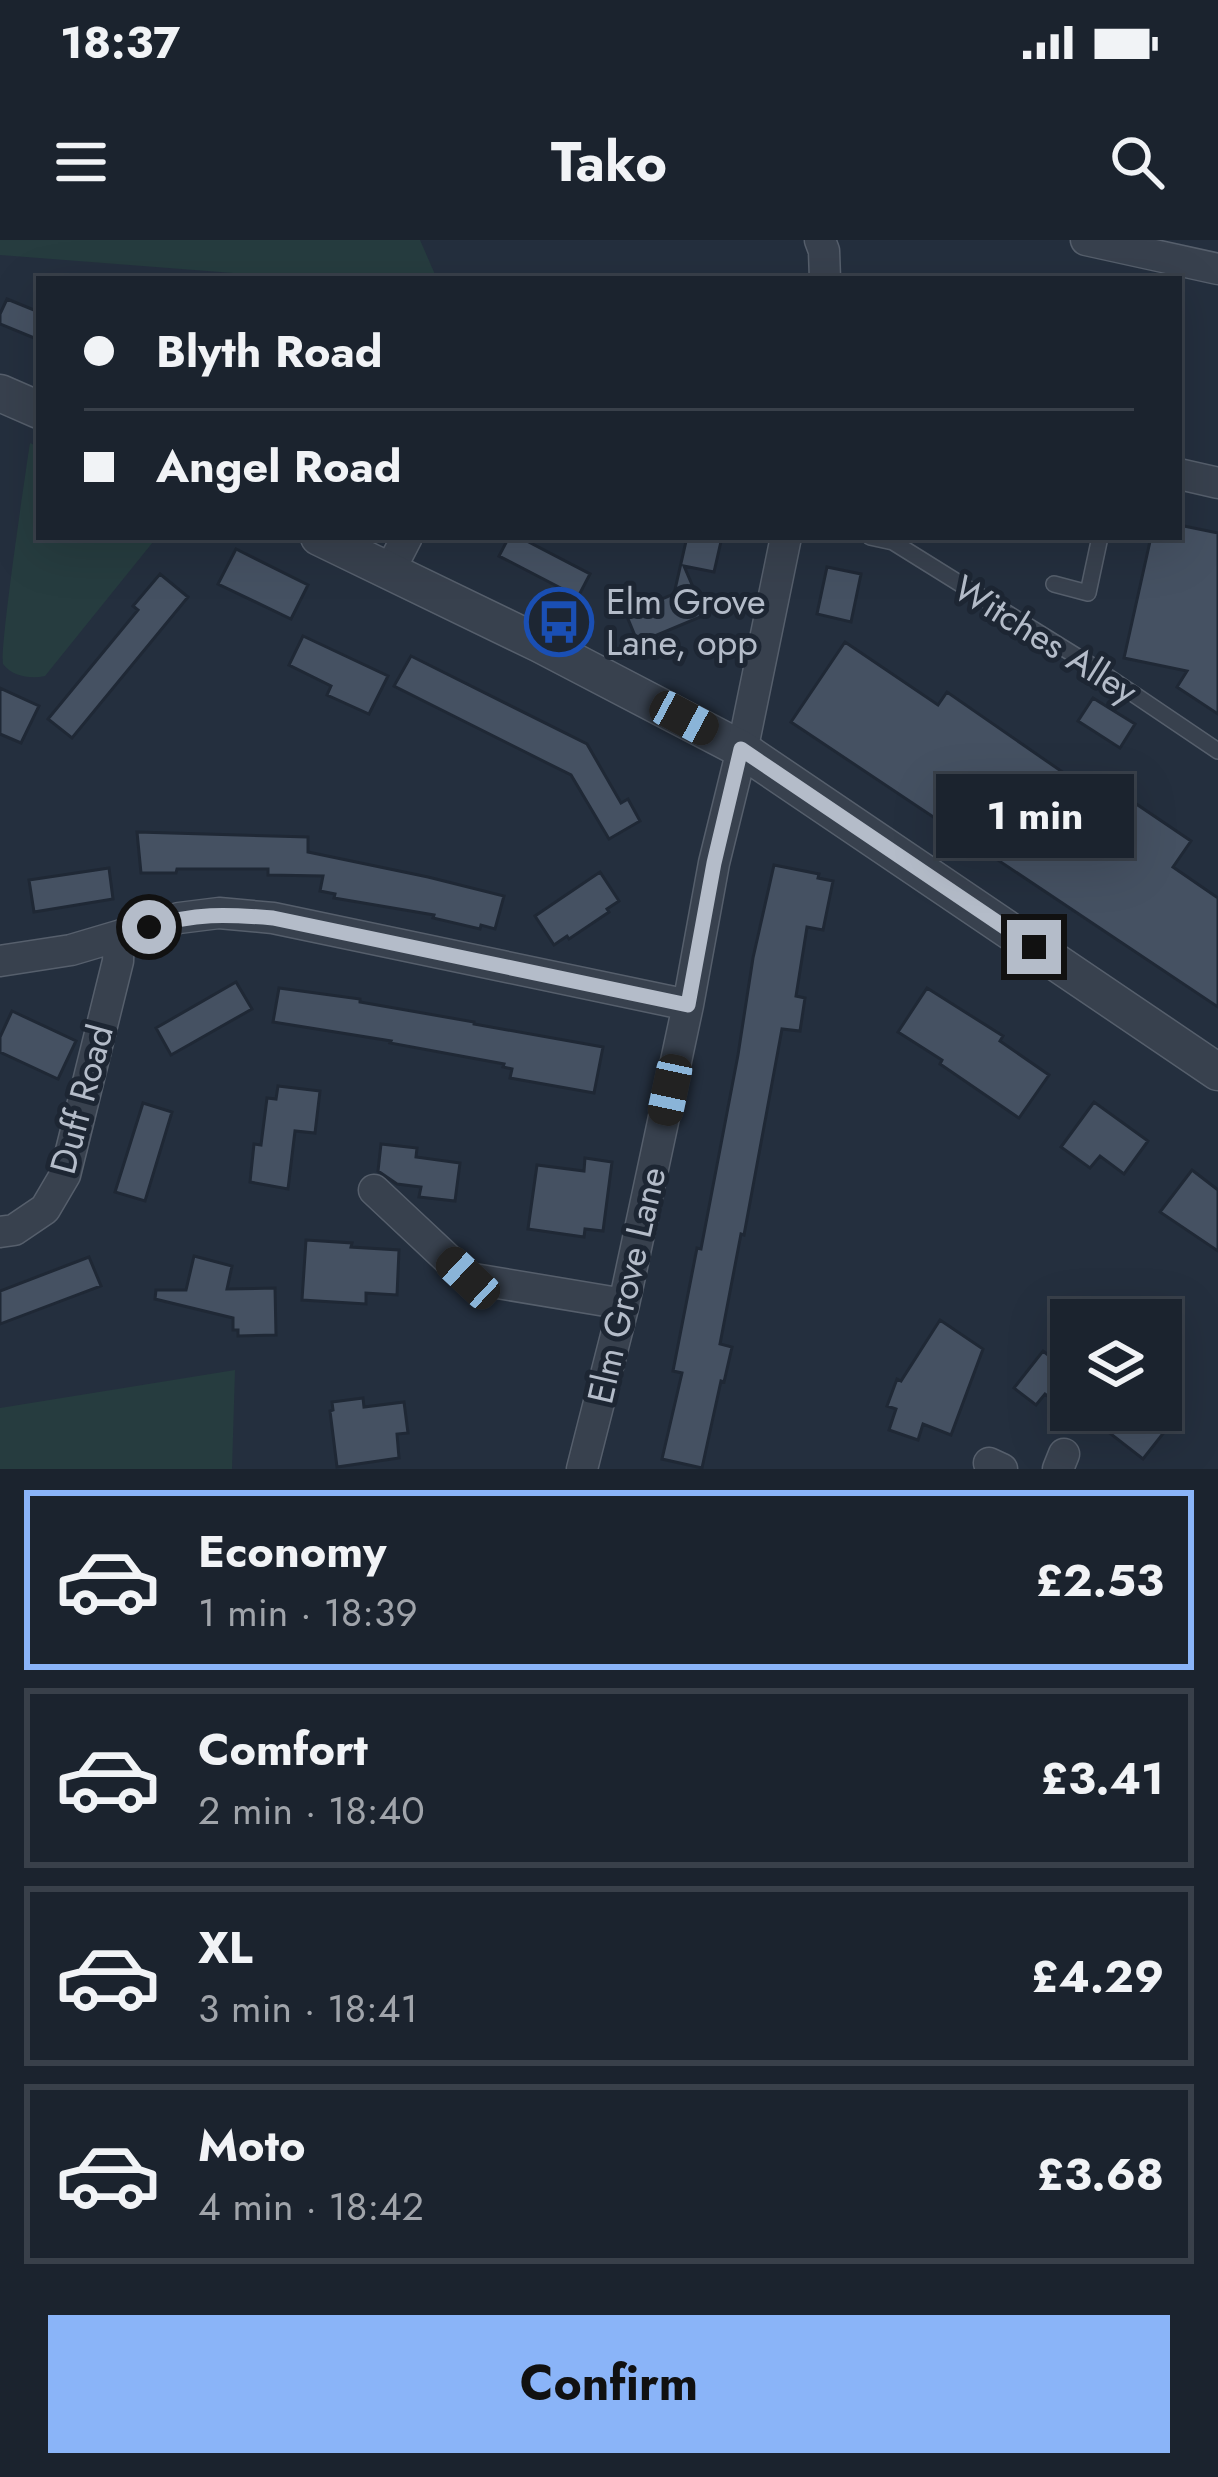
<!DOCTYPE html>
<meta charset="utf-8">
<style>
body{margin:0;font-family:Jost,sans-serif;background:#282f3a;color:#f1f3f6;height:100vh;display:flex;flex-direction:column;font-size:45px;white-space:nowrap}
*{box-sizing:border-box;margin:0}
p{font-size:39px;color:#a0a4aa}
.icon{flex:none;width:66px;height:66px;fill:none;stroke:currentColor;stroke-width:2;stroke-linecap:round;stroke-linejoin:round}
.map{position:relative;height:1229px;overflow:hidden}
.details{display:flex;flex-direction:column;background:#1b232e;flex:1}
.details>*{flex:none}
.guide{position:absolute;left:36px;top:36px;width:1146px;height:264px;border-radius:0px;box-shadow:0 12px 48px #0002,0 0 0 3px #39404a;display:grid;align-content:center;height:264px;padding:0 48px;background:#1b232e}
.buttons{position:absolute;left:1050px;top:1059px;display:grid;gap:24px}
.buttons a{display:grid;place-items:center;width:132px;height:132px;border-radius:0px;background:#1b232e;box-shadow:0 12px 48px #0002,0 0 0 3px #39404a;font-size:60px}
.end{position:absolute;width:54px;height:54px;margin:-27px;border:15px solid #b4bcc9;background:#111;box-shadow:0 0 0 6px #111}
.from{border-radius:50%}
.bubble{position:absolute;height:84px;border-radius:0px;background:#1b232e;box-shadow:0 12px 48px #0002,0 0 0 3px #39404a;font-size:39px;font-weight:700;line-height:84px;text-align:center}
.car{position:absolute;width:36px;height:72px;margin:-36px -18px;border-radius:15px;box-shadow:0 0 9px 3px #0007;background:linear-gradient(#222 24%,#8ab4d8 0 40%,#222 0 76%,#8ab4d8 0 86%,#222 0)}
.guide b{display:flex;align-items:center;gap:42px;height:114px;font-size:45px}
.guide b+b{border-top:3px solid #39404a}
.guide i{width:30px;height:30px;background:#f1f3f6}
ul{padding:21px 0 0;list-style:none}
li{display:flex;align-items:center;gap:36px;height:180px;margin:0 24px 18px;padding:0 24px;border:6px solid #39404a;border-radius:0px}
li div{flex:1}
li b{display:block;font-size:45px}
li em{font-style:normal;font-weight:700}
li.selected{border-color:#8ab4f8}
li>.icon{width:108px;height:108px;stroke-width:1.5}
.cta{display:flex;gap:24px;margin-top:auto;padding:24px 48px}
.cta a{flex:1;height:138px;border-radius:0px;background:#8ab4f8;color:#111;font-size:48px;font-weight:700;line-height:138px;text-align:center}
.status{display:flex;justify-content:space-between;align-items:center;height:84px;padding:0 60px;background:#1b232e;direction:ltr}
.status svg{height:33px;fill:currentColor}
header{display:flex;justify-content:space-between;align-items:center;height:156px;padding:0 48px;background:#1b232e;font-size:54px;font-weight:700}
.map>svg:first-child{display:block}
.green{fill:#263c3f}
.building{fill:#455162;stroke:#1f2835;stroke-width:3}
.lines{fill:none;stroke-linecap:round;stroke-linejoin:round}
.service-casing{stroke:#565f6c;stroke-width:18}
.minor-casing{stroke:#565f6c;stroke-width:33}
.tertiary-casing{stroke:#565f6c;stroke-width:39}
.service{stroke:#38414e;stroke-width:15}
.minor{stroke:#38414e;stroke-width:30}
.tertiary{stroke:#38414e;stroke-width:36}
.route{stroke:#b4bcc9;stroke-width:15}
.labels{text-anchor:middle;stroke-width:10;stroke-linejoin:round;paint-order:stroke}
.poi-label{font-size:36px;fill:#b4bcc9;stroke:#1d2633;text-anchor:start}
.street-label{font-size:36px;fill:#b4bcc9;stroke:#1d2633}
</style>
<div class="status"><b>18:37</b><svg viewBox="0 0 49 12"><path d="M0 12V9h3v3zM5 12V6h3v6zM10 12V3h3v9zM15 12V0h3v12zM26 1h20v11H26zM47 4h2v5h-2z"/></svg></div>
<header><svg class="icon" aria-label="menu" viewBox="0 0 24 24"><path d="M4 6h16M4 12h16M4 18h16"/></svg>Tako<svg class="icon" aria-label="search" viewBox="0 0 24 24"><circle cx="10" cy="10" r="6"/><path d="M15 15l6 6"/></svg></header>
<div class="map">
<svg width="1218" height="1229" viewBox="0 0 1218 1229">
<rect width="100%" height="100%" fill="#242f3e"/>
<!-- green -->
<path class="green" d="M0 0H420L437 39H311L0 15Z
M30 203 39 207V297H157L45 436C31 439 13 437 3 424 0 405 25 236 30 203Z
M235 1130 232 1229H0V1168Z"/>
<!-- building -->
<path class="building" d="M7 59 39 72V100L0 84V74Z
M1179 285 1218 293V474L1177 447 1187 431 1124 418 1151 297H1179Z
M509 297H519L590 334 578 357 499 316Z
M687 297H722L714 332 684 326 705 375 638 403 626 374 674 354Z
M236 309 308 345 291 379 218 344Z
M827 327 861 334 851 382 817 374Z
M160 334 188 357 72 498 48 479 138 370 133 366Z
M303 396 388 436 369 474 327 455 331 446 289 425Z
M845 402 938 465 947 452 1097 556 1110 537 1130 551 1126 557 1191 601 1173 627 1218 658V767L791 482Z
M411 416 587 504 621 563 628 559 640 581 609 599 571 535 394 446Z
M0 448 39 466 21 503 0 494Z
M1093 458 1135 484 1120 508 1078 481Z
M137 592 308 597V612L428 637 504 656 495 689 481 685 480 689 433 678 434 675 334 658 335 654 320 651 323 636 268 635V629H177L176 633H141Z
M774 625 819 634 818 638 833 641 823 690 807 687 796 756 805 758 800 791 782 789 744 995 741 994 720 1104 732 1107 724 1142 721 1141 702 1228 662 1219 682 1133 673 1131 697 1008 701 1009 738 815 753 718Z
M109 628 113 659 34 672 29 640Z
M600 632 619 661 607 669 609 672 569 699 567 696 554 705 535 676Z
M236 742 252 769 171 815 156 788Z
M279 748 360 759V762L474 782V784L603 807 594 853 510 838 512 829 503 827 504 824 390 803 391 801 273 782Z
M927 748 1003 796 1000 801 1049 835 1019 878 940 824 942 820 898 792Z
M12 771 76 801 58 839 0 812V797Z
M278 846 320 851 315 893 295 891 288 949 250 942 254 904 261 905 267 858 276 859Z
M1094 862 1148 901 1124 934 1100 916 1090 928 1061 907Z
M143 863 172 872 145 961 115 952Z
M381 904 417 908 416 917 460 923 455 961 419 957 421 947 397 944 378 931Z
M585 918 612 922 603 991 585 989 584 997 528 989 537 925 584 931Z
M1192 930 1218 950V1011L1160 972Z
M306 1000 352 1003 351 1007 399 1010 397 1055 366 1053V1064L302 1060Z
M194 1016 232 1026 227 1049 275 1048 276 1095 238 1096V1090H233V1078L155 1059 156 1050H186Z
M89 1017 101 1046 0 1084V1051Z
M940 1080 983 1109 951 1195 923 1184 918 1200 889 1190 896 1169 887 1166 897 1139 901 1141Z
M1043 1111 1071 1133V1174L1045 1154 1036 1165 1014 1148Z
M363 1158 364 1167 404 1162 408 1193 397 1194 399 1218 337 1227 330 1171 333 1170 332 1162Z
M1080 1170H1149L1169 1186 1143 1219Z"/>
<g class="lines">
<!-- service casing -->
<g class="service-casing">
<path id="service" d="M870 297 893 302 1089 424 1218 511
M1054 344 1088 353 1100 297"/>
</g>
<!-- minor casing -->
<g class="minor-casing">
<path id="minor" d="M820 0 824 11 825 39
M1086 0 1218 29
M1179 234 1218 243
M390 330 407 297
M0 721 71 710 179 678 219 673 273 678 688 765
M374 950 468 1038 624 1064
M0 992 14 990 45 969 65 935 118 721 119 696
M989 1223 1002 1229
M582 1229 624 1064 688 765 714 623 745 497 786 297
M1058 1229 1064 1214"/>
</g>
<!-- tertiary casing -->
<g class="tertiary-casing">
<path id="tertiary" d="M0 153 39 170
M319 297 540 404 741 509 1218 832"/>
</g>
<!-- service -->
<use href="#service" class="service"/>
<!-- minor -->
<use href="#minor" class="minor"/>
<!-- tertiary -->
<use href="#tertiary" class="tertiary"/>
</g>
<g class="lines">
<!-- route -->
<path class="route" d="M149 687C196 673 225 674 273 678L688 765 714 623 741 509 1034 707"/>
</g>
<!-- icons -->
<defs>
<g id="bus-ring" transform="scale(3.45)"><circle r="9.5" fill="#1d2633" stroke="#1a4fb4" stroke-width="1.5"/><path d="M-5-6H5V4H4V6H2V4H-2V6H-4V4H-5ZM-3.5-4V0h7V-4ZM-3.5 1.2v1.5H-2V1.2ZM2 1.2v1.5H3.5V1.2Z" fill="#1a4fb4"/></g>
</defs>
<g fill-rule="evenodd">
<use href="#bus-ring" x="559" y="382"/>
</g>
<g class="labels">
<!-- poi labels -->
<g class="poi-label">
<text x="606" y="374">Elm Grove<tspan x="606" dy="41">Lane, opp</tspan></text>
</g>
<!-- street labels -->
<g class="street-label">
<text transform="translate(1046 399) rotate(32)" y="13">Witches Alley</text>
<text transform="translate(81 859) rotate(-75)" y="13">Duff Road</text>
<text transform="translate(626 1045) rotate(-77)" y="13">Elm Grove Lane</text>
</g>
</g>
</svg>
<div class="buttons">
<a><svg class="icon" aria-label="layers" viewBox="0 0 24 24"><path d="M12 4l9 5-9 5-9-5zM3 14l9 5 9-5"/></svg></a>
</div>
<i class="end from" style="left:149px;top:687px"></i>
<i class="end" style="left:1034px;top:707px"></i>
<div class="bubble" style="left:936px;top:534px;width:198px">1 min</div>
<i class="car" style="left:684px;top:478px;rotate:118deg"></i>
<i class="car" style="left:670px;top:850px;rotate:192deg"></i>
<i class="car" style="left:468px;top:1038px;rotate:313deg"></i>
<div class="guide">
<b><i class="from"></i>Blyth Road</b>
<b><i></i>Angel Road</b>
</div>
</div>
<section class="details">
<ul>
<li class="selected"><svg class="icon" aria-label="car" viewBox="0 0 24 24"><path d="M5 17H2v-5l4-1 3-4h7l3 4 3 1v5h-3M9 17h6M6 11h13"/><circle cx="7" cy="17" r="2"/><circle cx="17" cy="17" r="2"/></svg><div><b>Economy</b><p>1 min · 18:39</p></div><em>£2.53</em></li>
<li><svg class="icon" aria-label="car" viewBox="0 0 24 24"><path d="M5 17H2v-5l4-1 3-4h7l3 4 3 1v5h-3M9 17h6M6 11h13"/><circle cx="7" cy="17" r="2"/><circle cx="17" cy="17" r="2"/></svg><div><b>Comfort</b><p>2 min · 18:40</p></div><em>£3.41</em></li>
<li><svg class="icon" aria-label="car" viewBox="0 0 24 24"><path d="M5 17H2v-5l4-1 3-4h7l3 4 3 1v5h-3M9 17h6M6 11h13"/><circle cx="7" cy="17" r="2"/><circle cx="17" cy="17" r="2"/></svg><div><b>XL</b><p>3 min · 18:41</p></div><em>£4.29</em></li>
<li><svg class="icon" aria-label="car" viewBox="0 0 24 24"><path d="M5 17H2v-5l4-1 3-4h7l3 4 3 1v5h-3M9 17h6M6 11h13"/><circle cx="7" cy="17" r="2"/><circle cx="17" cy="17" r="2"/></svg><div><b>Moto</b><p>4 min · 18:42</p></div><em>£3.68</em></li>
</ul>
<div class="cta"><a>Confirm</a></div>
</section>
